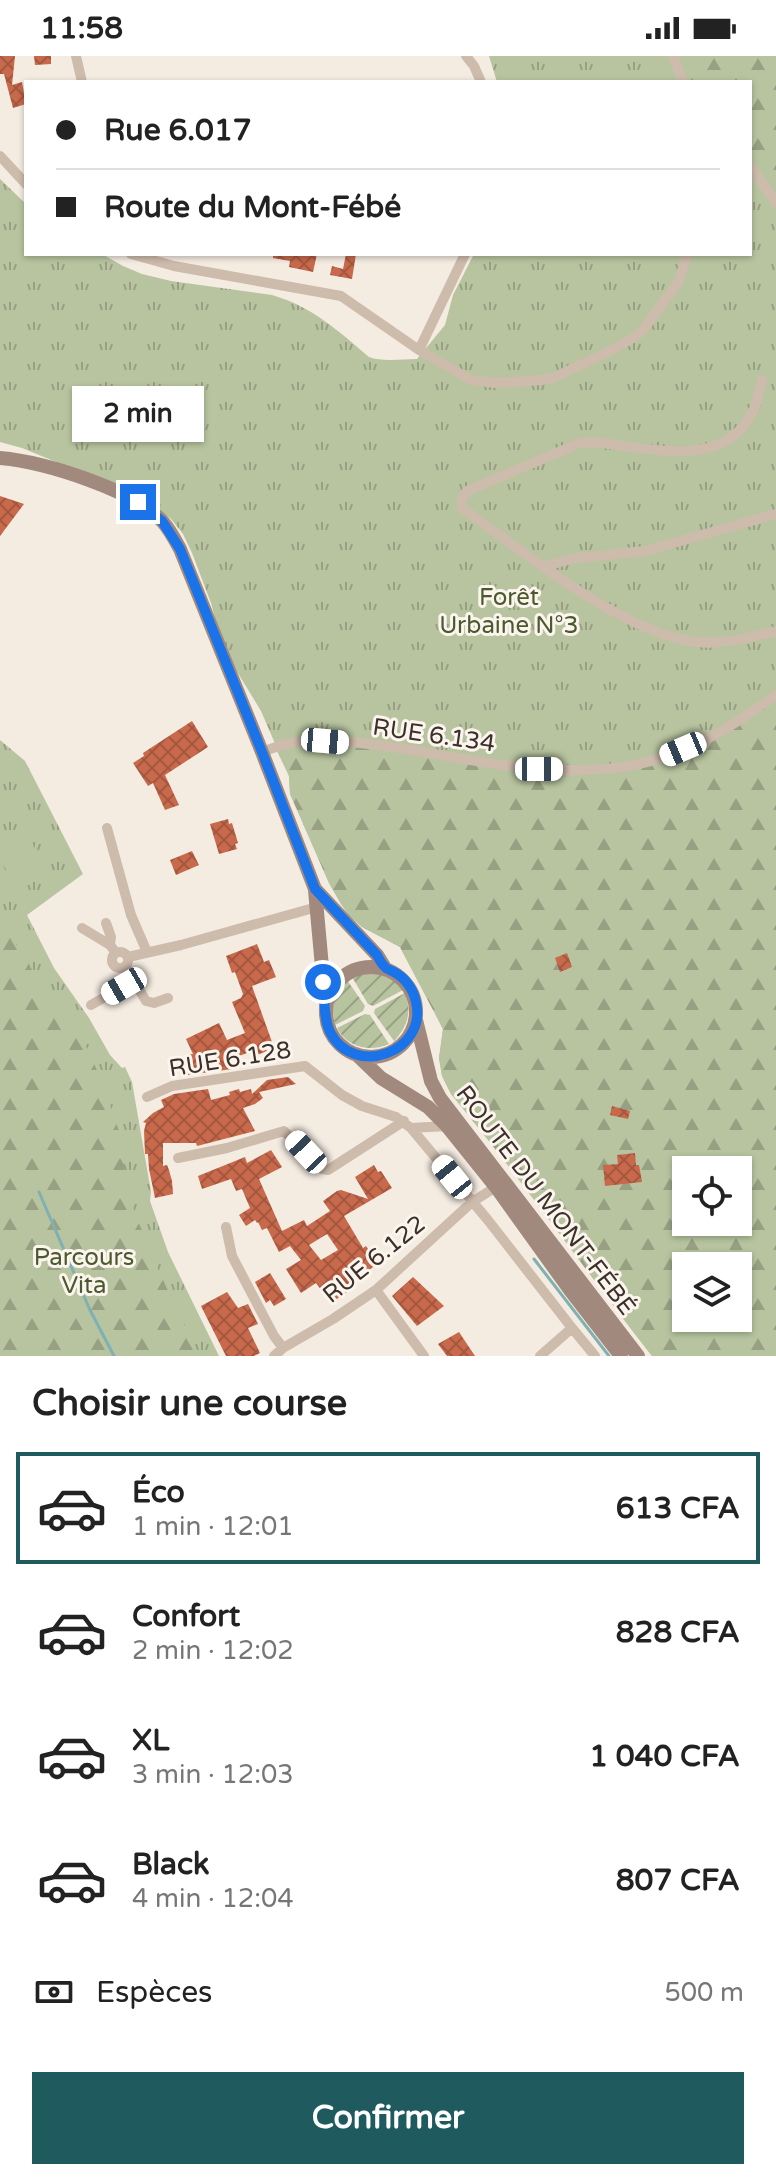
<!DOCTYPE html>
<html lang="fr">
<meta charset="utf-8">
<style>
body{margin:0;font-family:"Varela Round",sans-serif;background:#f6f6f6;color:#222;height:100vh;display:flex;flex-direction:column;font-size:30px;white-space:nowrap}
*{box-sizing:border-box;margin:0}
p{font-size:26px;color:#767676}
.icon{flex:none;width:44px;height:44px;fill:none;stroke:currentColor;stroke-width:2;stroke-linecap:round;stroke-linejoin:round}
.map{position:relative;height:1300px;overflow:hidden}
.details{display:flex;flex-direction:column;background:#fff;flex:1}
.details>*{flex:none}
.guide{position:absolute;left:24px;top:24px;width:728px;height:176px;border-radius:0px;box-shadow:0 2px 6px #0004;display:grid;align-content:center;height:176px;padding:0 32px;background:#fff}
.controls{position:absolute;left:672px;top:1100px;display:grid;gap:16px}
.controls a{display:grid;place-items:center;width:80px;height:80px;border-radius:0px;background:#fff;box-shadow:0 2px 6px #0004;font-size:40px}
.end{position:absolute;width:36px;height:36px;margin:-18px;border:10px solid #1a73e8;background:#fff;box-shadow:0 0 0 4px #fff}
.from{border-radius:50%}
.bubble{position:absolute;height:56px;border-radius:0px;background:#fff;box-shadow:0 2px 6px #0004;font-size:26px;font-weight:700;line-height:56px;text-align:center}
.car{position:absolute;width:24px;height:48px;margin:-24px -12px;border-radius:10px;box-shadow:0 0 6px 2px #0007;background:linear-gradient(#fff 24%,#345 0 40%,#fff 0 76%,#345 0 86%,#fff 0)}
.guide b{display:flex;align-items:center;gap:28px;height:76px;font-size:30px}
.guide b+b{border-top:2px solid #e0e0e0}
.guide i{width:20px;height:20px;background:#222}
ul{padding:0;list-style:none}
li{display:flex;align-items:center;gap:24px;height:112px;margin:0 16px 12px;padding:0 16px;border:4px solid transparent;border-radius:0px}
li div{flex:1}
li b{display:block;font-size:30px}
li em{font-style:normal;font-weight:700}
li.selected{border-color:#1f5a5e}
li>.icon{width:72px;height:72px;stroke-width:1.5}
h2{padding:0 32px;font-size:36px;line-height:96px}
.pay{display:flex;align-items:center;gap:20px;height:88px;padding:0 32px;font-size:30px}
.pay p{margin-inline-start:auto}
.cta{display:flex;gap:16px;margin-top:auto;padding:16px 32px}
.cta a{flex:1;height:92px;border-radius:0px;background:#1f5a5e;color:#fff;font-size:32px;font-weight:700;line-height:92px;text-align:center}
.status{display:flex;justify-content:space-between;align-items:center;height:56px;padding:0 40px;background:#fff;direction:ltr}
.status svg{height:22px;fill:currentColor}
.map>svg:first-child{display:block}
.grass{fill:url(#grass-tufts);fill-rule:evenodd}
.forest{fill:url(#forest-firs);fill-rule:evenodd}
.garden{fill:url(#garden-furrows)}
.pitch{fill:#b8c4a0}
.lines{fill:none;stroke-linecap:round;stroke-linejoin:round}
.stream{stroke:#7fb0b2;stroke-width:3}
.building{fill:url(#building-cross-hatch);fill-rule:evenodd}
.street{stroke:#cdbbac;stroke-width:10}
.secondary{stroke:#a18a7d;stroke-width:14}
.route{stroke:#1a73e8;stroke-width:10}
.labels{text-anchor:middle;stroke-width:6;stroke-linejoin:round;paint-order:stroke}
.park-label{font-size:24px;fill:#4a5a2e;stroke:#fbf5ee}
.street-label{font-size:24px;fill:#3b302b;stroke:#fbf5ee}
</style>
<div class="status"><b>11:58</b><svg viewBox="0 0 49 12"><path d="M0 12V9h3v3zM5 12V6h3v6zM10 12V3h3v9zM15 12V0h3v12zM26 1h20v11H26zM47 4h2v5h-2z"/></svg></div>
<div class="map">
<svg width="776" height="1300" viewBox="0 0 776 1300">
<defs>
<pattern id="grass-tufts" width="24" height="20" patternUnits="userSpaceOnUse" patternTransform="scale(2)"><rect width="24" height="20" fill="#b8c4a0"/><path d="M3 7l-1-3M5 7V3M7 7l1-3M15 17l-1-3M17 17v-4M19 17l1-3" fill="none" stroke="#97a083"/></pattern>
<pattern id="forest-firs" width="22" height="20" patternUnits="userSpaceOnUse" patternTransform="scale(2)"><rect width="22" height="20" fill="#b8c4a0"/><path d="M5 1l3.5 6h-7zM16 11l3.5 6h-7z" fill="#97a083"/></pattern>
<pattern id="garden-furrows" width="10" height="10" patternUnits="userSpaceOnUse" patternTransform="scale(2)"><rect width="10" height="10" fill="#b8c4a0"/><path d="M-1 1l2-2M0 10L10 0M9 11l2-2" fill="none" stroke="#97a083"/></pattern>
<pattern id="building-cross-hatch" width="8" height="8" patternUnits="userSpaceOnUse" patternTransform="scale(2)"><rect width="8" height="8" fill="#c8694b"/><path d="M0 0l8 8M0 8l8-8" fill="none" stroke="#a4573f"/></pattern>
</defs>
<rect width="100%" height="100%" fill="#f4ebe1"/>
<!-- grass -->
<path class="grass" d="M489 0H776V1300H652C584 1213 521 1122 451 1038L442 1020 439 1002 443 973 400 891 362 871 341 848 329 827 290 738 289 720 261 655 233 609 218 573 211 547 192 497 183 478 171 463 139 440 22 392 0 386V123L26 148V198H102L123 210 142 218 171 225 272 239C313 251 337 274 369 301 381 306 403 303 417 303L445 269 453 239 474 198H750V26H497ZM686 1114H738V1166H686ZM686 1210H738V1262H686Z
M0 684 25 705 83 818 27 859 54 912 89 962 110 999 122 1012 125 1011 132 1026 151 1136 150 1145 168 1196 219 1300H0Z"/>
<!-- forest -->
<path class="forest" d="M673 0H776V147L750 110V26H687Z
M776 639V1300H652C584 1213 521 1122 451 1038L442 1020 439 1002 443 973 400 891 362 871 349 860 341 848 329 827 299 758 290 738 289 720 275 691 325 685 493 708 595 713 666 700ZM686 1114H738V1166H686ZM686 1210H738V1262H686Z
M5 871 51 944 69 964 87 992 101 1023 120 1078 128 1139 153 1203 199 1300H0V875Z"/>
<!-- garden -->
<path class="garden" d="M370 915C384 917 394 922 403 934L373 950 368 948 352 921Z
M347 924 365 950 363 955 335 969C330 950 334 938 347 924Z
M405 937C412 956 408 970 394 985L374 957 375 953Z
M365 958 370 959 389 988C370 997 347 991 337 972Z"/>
<!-- pitch -->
<path class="pitch" d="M23 771 49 817 18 835 0 803V785Z"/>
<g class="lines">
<!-- stream -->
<path class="stream" d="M39 1136 90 1254 114 1300
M534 1203 609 1300"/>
</g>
<!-- building -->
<path class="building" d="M0 0H15L12 29 22 26 26 48 13 52 4 18H0Z
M34 0H51V8L35 9Z
M273 198H317L313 216 289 211 290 205 273 202Z
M346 198H356L352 223 330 219 332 210 343 213Z
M0 440 24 448 0 480Z
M192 665 208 691 165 719 179 749 165 754 153 727 148 730 133 707 144 700 143 697Z
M228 763 229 768 232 767 238 787 235 788 237 793 219 798 210 768Z
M192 795 199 809 176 819 170 804Z
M257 888 264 906 269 904 276 921 252 930 272 986 264 989 267 995 257 999 255 994 231 1003 232 1013 188 1019 185 999 193 998 186 983 219 967 227 984 245 977 232 946 241 942 243 938 235 916 232 917 226 900Z
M567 897 572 911 560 916 555 902Z
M288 1021 296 1028 259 1036 263 1042 255 1048 243 1052 255 1075 197 1090 196 1087H163V1110L167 1109 169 1114 172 1125 173 1138 155 1142 149 1113 148 1098H145L144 1075 146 1067 143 1066 153 1057 164 1051 161 1044 174 1038 208 1033 211 1044 230 1039 229 1036 239 1033 240 1036 251 1033 252 1038 267 1024Z
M612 1050 630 1055 628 1063 610 1059Z
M271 1094 282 1111 259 1123 282 1175 304 1164 307 1170 330 1155 323 1145 337 1135 341 1134 368 1143 355 1121 374 1109 378 1116 381 1115 392 1132 344 1160 363 1192 366 1190 378 1207 349 1230 351 1233 331 1247 316 1227 301 1237 286 1213 301 1204 290 1190 279 1196 267 1172 262 1174 258 1166 257 1167 255 1164 246 1170 239 1159 250 1152 242 1133 236 1135 231 1123 202 1133 198 1120 245 1101 247 1107ZM327 1178 338 1194 321 1204 309 1189Z
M635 1097 636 1109H639L642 1126 605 1130 603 1109 618 1108 617 1099Z
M270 1217 286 1243 274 1250 270 1244 266 1247 255 1226Z
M413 1221 444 1250 417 1270 392 1240Z
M227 1236 238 1252 248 1248 258 1268 248 1272 260 1297 254 1300H226L201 1250Z
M459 1276 475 1300H447L438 1288Z"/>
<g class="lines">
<!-- street -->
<path class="street" d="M76 0 82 26
M466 0 474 10 481 26
M673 0 683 26
M0 100 26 128
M750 110 776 147
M131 198 174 210 341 240 419 294 471 324 495 327 542 324 553 322 608 296 633 282 643 274 679 225 687 198
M419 294 465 198
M762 324C759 333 758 344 754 353 730 407 669 396 623 390 608 388 594 385 580 387L467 435C462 441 460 445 463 453 523 495 625 579 697 586 724 589 750 581 776 575
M545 510 575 502 645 495 776 458
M262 696C273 692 285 687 297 686 336 682 379 689 418 695 498 709 585 727 665 701 705 688 741 664 776 639
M107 772 131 859 147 896
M106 867 111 881 110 889
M82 872 110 889 116 897
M112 904a8 8 0 1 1 16 0a8 8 0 1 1-16 0Z
M128 901 181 889 317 851
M125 910 146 945 154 947 168 942
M91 949 124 930 132 922
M147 1041 172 1030 305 1010 342 1039 362 1050 396 1061 411 1072 447 1070
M411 1072 487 1163 572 1272 540 1300
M178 1102 227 1092 284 1075 322 1113 328 1114 404 1065
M226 1171 232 1200 274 1280 283 1292
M376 1234 424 1300
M572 1272 595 1300
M274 1300 283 1292 333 1263 376 1234 472 1146 496 1131"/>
<!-- secondary -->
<path class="secondary" d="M0 402C44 406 133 433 163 466 170 474 175 484 180 493L262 696 315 833 377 899 385 912
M315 834 325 944
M326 956a45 45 0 1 1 90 0a45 45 0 1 1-90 0Z
M416 964 431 1025 440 1042 638 1300
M356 998 381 1022 428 1051 447 1070 496 1131 570 1234 621 1300"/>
</g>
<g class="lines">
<!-- route -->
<path class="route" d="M138 446 162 465 180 493 262 696 315 833 377 899C379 903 381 907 384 910 387 914 389 913 394 916 405 922 413 933 416 946 428 996 354 1023 330 976 323 961 325 942 323 926"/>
</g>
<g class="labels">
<!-- park labels -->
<g class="park-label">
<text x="509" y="549">Forêt<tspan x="509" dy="28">Urbaine N°3</tspan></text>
<text x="84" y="1209">Parcours<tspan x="84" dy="28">Vita</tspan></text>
</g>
<!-- street labels -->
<g class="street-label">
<text transform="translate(434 679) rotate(8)" y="8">RUE 6.134</text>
<text transform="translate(230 1003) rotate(-9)" y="8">RUE 6.128</text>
<text transform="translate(546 1144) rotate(53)" y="8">ROUTE DU MONT-FÉBÉ</text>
<text transform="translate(374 1203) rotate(-39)" y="8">RUE 6.122</text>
</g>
</g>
</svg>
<div class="controls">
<a><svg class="icon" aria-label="locate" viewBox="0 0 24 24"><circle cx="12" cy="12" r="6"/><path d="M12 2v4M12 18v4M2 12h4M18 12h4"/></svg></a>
<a><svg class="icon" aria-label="layers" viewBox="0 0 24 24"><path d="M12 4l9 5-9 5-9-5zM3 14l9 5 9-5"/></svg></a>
</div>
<i class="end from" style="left:323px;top:926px"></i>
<i class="end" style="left:138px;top:446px"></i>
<div class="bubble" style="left:72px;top:330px;width:132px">2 min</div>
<i class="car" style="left:325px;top:685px;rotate:95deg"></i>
<i class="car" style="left:683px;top:693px;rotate:247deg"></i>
<i class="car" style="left:539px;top:713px;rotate:90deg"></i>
<i class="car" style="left:124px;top:930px;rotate:240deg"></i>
<i class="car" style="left:306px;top:1096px;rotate:317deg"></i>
<i class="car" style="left:452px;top:1121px;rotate:321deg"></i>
<div class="guide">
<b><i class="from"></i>Rue 6.017</b>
<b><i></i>Route du Mont-Fébé</b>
</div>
</div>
<section class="details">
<h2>Choisir une course</h2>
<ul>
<li class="selected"><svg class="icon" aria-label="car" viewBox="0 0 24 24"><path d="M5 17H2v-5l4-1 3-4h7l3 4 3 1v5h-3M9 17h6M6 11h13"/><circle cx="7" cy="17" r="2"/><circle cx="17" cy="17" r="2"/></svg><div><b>Éco</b><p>1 min · 12:01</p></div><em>613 CFA</em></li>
<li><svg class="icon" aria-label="car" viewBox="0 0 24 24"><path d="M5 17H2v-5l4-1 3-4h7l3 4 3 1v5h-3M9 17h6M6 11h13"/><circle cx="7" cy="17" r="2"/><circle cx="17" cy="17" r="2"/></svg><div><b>Confort</b><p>2 min · 12:02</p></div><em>828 CFA</em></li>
<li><svg class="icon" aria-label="car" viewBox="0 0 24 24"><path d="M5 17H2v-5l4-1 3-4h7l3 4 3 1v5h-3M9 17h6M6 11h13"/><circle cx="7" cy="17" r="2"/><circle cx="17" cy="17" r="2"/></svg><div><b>XL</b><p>3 min · 12:03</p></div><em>1 040 CFA</em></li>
<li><svg class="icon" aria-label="car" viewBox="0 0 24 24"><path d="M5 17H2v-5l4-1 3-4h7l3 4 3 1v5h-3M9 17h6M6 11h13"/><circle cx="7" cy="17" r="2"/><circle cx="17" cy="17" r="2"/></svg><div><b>Black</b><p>4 min · 12:04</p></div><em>807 CFA</em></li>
</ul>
<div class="pay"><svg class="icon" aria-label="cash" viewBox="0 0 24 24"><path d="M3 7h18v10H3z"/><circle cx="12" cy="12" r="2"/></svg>Espèces<p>500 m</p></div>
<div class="cta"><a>Confirmer</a></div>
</section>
